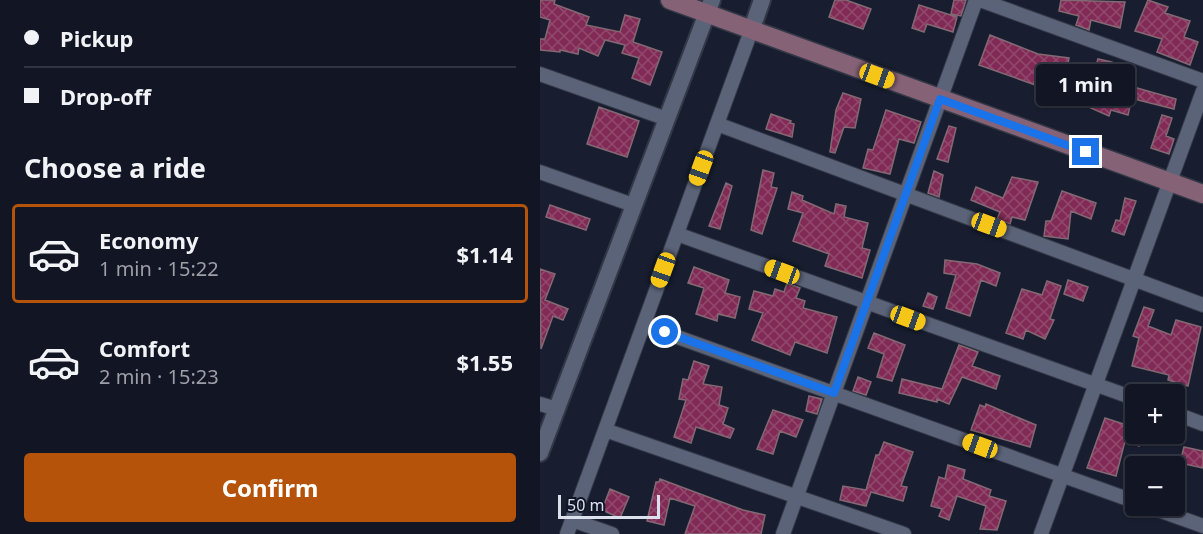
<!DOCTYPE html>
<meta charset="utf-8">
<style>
body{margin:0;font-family:"Noto Sans",sans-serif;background:#1f2331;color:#f1f3f6;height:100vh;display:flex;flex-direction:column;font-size:22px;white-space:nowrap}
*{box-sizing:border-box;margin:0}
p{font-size:20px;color:#9c9fa6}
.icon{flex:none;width:33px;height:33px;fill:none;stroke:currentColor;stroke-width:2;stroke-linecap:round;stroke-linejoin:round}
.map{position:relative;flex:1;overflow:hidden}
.details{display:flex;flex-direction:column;background:#121624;width:540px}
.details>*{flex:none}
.banner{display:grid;align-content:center;height:132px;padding:0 24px;background:#121624}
.tools{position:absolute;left:585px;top:384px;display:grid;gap:12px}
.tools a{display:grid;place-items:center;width:60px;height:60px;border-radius:6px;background:#121624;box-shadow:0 2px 4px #0004,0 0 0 2px #313541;font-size:30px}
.scale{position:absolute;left:18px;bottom:15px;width:102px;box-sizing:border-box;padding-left:6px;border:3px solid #dbe0ed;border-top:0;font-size:16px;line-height:21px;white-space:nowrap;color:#dbe0ed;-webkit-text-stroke:4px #0f1526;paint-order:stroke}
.end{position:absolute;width:27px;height:27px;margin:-14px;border:8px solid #1a73e8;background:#fff;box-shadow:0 0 0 3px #fff}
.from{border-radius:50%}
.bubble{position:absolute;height:42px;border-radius:6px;background:#121624;box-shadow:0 2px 4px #0004,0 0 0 2px #313541;font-size:20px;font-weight:700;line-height:42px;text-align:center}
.car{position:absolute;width:18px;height:36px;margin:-18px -9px;border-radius:8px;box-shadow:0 0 4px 2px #0007;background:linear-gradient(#f5c518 24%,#345 0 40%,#f5c518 0 76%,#345 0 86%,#f5c518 0)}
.banner b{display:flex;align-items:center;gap:21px;height:57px;font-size:22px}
.banner b+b{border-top:2px solid #313541}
.banner i{width:15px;height:15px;background:#f1f3f6}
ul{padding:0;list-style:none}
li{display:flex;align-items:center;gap:18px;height:99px;margin:0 12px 9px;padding:0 12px;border:3px solid transparent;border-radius:6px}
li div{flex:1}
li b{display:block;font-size:22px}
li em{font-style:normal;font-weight:700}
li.selected{border-color:#b45309}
li>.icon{width:54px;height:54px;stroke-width:1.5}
h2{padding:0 24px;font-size:27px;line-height:72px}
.button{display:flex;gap:12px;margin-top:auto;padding:12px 24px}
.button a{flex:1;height:69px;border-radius:6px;background:#b45309;color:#fff;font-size:24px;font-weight:700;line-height:69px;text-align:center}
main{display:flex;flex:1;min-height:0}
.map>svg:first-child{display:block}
.building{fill:url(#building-cross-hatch);stroke:#836973;stroke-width:1.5}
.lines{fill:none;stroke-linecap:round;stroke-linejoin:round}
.minor-casing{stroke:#333846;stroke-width:16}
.tertiary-casing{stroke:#333846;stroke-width:20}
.secondary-casing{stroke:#333846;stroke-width:21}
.minor{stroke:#5b6378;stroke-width:14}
.tertiary{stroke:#5b6378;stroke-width:16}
.secondary{stroke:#866277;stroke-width:18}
.route{stroke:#1a73e8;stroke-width:8}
</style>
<main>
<section class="details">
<div class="banner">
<b><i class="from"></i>Pickup</b>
<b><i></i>Drop-off</b>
</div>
<h2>Choose a ride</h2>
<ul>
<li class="selected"><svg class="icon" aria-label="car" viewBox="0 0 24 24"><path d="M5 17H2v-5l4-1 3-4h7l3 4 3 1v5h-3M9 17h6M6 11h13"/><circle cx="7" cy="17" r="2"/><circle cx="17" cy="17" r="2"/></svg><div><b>Economy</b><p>1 min · 15:22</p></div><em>$1.14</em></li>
<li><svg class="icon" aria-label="car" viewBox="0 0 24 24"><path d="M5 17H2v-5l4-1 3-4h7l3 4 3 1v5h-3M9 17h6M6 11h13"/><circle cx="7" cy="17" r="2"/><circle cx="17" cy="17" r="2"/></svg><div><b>Comfort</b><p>2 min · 15:23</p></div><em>$1.55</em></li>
</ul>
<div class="button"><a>Confirm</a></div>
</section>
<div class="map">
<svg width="663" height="534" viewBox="0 0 663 534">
<defs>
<pattern id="building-cross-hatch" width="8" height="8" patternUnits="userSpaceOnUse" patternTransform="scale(1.5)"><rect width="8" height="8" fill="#812a55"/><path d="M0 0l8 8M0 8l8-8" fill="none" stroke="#92496e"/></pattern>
</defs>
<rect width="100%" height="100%" fill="#181e30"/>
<!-- building -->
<path class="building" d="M0 0H15L14 4 49 17 46 25 80 32 85 15 100 19 93 42 122 52 110 85 92 78 99 58 82 53 85 45 65 40 58 56 39 48 38 54 20 50V52L0 50V39H5L10 20 0 17Z
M295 0H306L331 9 323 29 289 17Z
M414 0H426L421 16 411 14Z
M521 0 585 2 580 28 551 20 549 30 536 25 539 16 519 11Z
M608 0 628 7 625 13 650 21 644 37 658 42 650 65 617 52 622 39 595 31Z
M379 5 417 17 413 32 387 24 384 32 372 28Z
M450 35 498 54 529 58 528 64 554 73 558 59 572 62 565 95 591 102 588 115 571 110 569 116 537 102 540 96 519 90 518 93 439 65Z
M590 86 636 99 634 109 586 97Z
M303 93 321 99 315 128 304 127 295 153 290 152 296 110Z
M59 107 99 121 87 157 47 144Z
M346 110 381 122 374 143 359 139 350 174 323 168 328 149 333 150Z
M231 114 251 121 250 123 254 124 252 137 226 129Z
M622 115 632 118 626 136 634 139 629 154 611 148Z
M409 126 416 128 408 162 397 159Z
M223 170 234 173 231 187 237 188 222 234 211 230Z
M394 171 403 175 399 197 388 193Z
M472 177 498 182 485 220 472 217 470 224 457 219 460 212 431 200 436 187 463 198Z
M186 183 192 186 180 229 169 226Z
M522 191 556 203 551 219 531 211 528 239 504 236 506 221H511Z
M252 192 263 196 262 200 294 214 296 204 306 206 304 217 328 223 322 248 330 250 322 278 285 266 289 254 253 241 263 213 248 209Z
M585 198 596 201 584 235 572 231 576 220 580 221Z
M10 205 50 219 46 230 6 217Z
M405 260 437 264 460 273 456 286 441 280 430 316 406 308 416 275 404 273Z
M154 267 189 280 185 293 200 297 195 318 178 314 177 321 156 314 164 288 148 283Z
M0 269 15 274 5 300 28 309 23 320 13 316 1 349Z
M528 280 548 287 543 301 524 294Z
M507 281 521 286 510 319 514 320 505 339 486 330 483 339 466 333 482 289 502 295Z
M247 283 260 288 256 298 265 301 263 308 297 317 287 353 255 342 250 355 212 340 223 313 209 309 214 291 233 296 235 289 244 292Z
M388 293 397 297 393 309 383 306Z
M604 307 614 310 608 326 631 335 636 320 661 327 648 386 628 380 629 375 592 366 599 338 593 336Z
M334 333 365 345 352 381 337 377 344 354 328 348Z
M419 345 438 352 432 366 460 376 456 389 422 377 409 404 397 399V402L359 393 362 379 402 389Z
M154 361 169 366 163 384 182 387 179 405 188 408 183 424 194 429 190 438 156 427 151 443 134 437 146 400 139 399 143 379 148 380Z
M318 377 331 382 326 395 313 391Z
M269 396 282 399 277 414 266 411Z
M446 404 496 425 490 447 431 430 440 405 445 407Z
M233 410 263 420 256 437 240 431 233 454 217 449Z
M565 418 596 428V434H603L599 446 585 441 576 476 547 468Z
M344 442 373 452 361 486 367 487 363 501 331 492 326 506 300 500 303 486 326 490 336 455H339Z
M644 447 663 451V468L640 463Z
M408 465 425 470 423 479 451 490 449 496 466 501 457 530 440 529 446 506 417 496 409 520 399 516 402 509 391 506 399 477 405 479Z
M120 479 203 510 225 515 221 534H145L155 506 130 498 124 525 107 521 116 482H119Z
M70 489 89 497 80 518 62 510Z"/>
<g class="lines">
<!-- minor casing -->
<g class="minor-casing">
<path id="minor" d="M440 0 663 81
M0 74 127 119
M177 124 663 305
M0 172 93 205
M137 234 596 399
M104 325 596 502
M0 404 17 409
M634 413 663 424
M65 430 364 534
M607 506 663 526
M32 520 72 534
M27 534 211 31
M243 534 436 0
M501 534 663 91"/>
</g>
<!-- tertiary casing -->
<g class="tertiary-casing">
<path id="tertiary" d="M211 31 222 0
M0 453 172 0"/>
</g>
<!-- secondary casing -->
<g class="secondary-casing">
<path id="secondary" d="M130 0 663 194"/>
</g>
<!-- minor -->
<use href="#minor" class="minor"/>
<!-- tertiary -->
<use href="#tertiary" class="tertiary"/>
<!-- secondary -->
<use href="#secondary" class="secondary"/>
</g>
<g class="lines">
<!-- route -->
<path class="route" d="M125 332 294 393 400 99 546 152"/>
</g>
</svg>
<div class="tools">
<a>+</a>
<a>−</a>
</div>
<div class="scale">50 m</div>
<i class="end from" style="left:125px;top:332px"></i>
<i class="end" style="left:546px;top:152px"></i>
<div class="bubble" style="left:496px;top:64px;width:99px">1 min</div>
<i class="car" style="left:337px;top:76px;rotate:110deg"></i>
<i class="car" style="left:161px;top:168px;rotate:200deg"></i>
<i class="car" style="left:449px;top:225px;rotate:110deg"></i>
<i class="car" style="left:123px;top:270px;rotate:200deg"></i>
<i class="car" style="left:242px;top:272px;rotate:290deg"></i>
<i class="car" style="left:368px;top:318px;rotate:110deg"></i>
<i class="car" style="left:440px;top:446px;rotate:290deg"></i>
</div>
</main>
